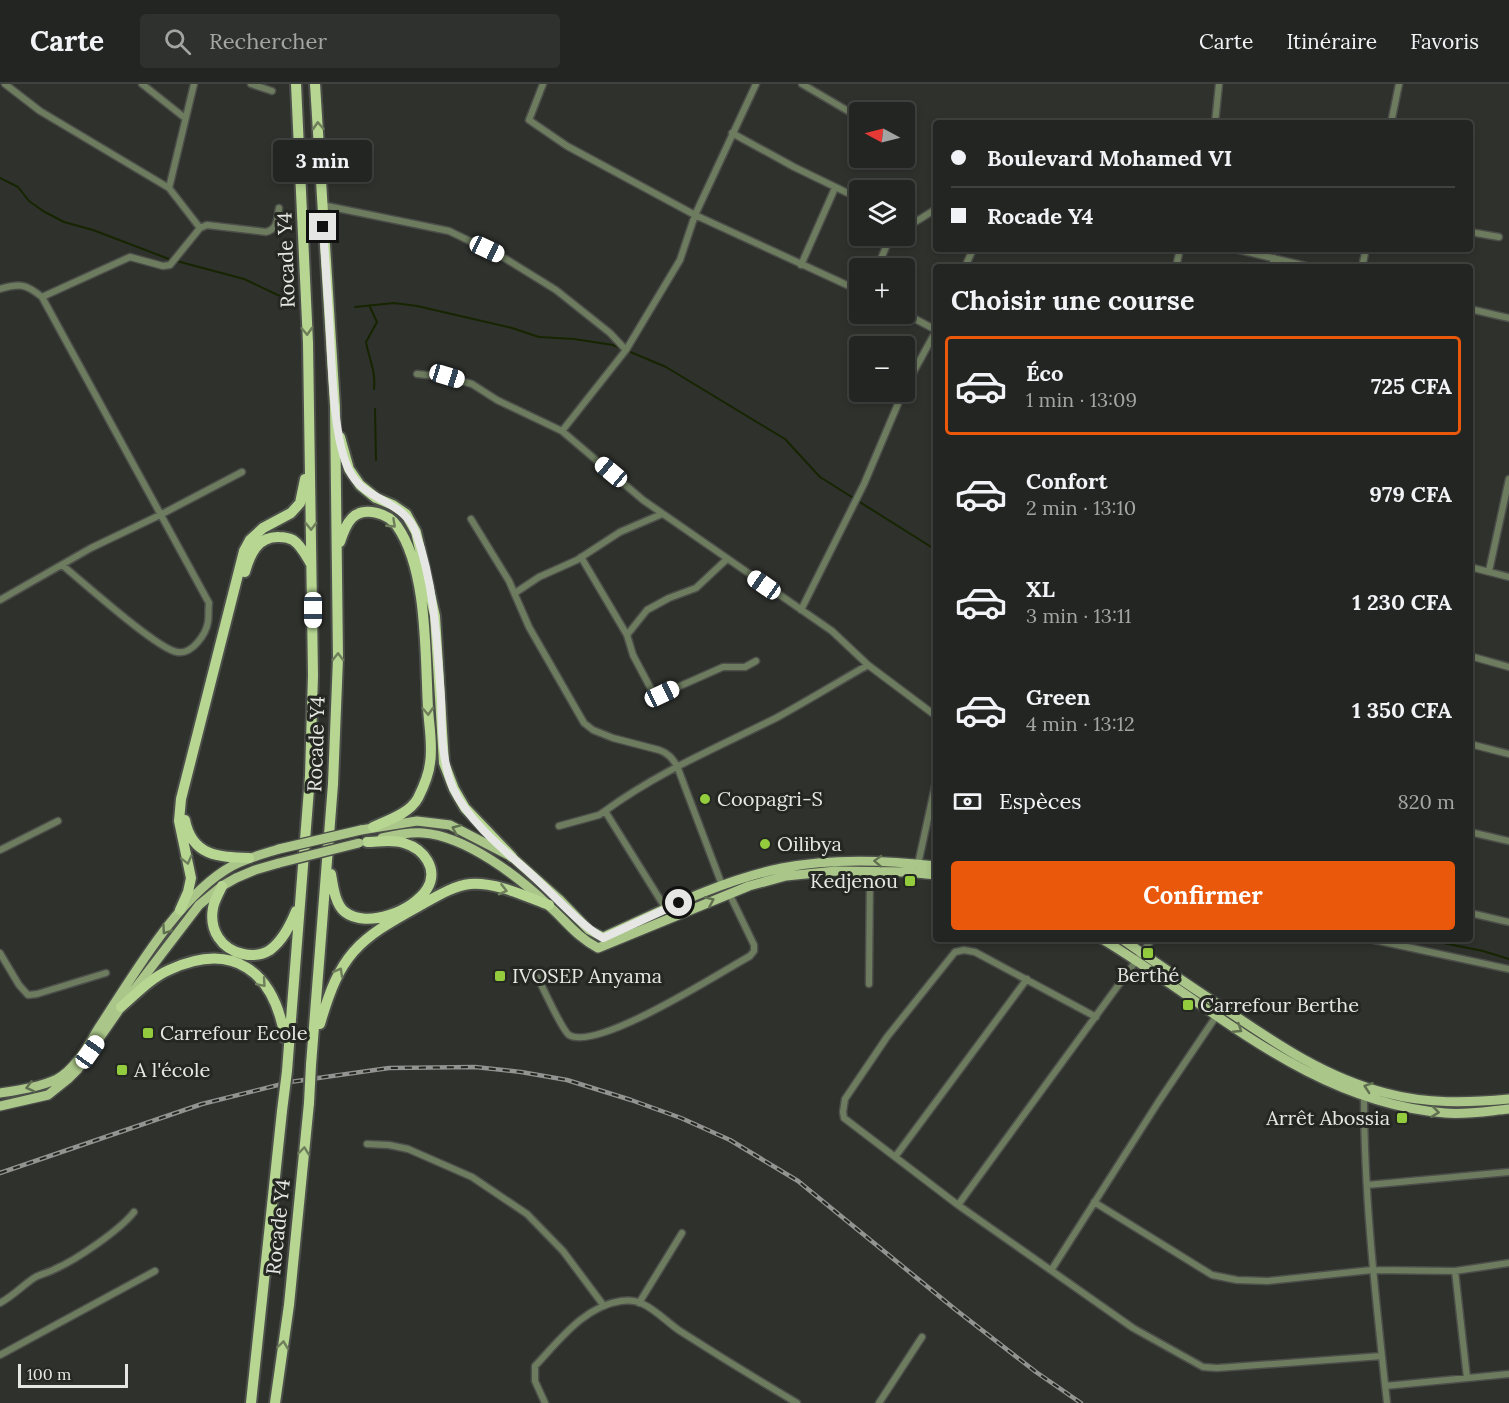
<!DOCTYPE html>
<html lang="fr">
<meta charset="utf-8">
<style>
body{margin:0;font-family:Lora,serif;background:#2f312f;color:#f1f3f6;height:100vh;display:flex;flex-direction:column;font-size:22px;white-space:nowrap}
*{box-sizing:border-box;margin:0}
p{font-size:20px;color:#a3a5a5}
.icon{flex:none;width:33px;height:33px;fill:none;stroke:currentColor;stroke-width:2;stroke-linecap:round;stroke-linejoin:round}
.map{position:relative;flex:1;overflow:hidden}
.sheet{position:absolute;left:933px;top:180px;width:540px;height:678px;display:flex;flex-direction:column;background:#232522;border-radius:6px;box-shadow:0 3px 9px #0003,0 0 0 2px #404240}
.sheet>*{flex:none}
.banner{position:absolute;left:933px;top:36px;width:540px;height:132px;border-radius:6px;box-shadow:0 3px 9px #0003,0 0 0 2px #404240;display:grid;align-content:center;height:132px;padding:0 18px;background:#232522}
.needle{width:39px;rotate:277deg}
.fabs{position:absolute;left:849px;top:18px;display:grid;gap:12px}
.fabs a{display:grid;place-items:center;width:66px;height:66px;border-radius:6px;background:#232522;box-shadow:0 3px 9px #0003,0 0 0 2px #404240;font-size:30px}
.scale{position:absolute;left:18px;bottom:15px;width:110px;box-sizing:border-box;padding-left:6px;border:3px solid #e6e7e4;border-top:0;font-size:16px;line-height:21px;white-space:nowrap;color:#e6e7e4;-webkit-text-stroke:4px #252723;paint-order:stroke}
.end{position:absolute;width:27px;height:27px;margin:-14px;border:8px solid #e6e7e4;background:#111;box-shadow:0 0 0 3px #111}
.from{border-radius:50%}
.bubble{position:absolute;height:42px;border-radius:6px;background:#232522;box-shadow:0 3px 9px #0003,0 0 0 2px #404240;font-size:20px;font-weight:800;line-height:42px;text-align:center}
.car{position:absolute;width:18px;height:36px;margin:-18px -9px;border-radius:8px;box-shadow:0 0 4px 2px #0007;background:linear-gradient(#fff 24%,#345 0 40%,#fff 0 76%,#345 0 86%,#fff 0)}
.banner b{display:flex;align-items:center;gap:21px;height:57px;font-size:22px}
.banner b+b{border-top:2px solid #404240}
.banner i{width:15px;height:15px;background:#f1f3f6}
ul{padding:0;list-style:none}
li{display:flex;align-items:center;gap:18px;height:99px;margin:0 12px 9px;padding:0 6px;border:3px solid transparent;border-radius:6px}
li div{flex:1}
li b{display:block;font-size:22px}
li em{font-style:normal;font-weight:800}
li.current{border-color:#ea580c}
li>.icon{width:54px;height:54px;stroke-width:1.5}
h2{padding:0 18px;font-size:27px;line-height:72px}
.pay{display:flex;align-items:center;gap:15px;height:66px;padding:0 18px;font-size:22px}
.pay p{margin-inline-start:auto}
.action{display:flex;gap:12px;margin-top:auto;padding:12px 18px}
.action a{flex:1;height:69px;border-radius:6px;background:#ea580c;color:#fff;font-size:24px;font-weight:800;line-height:69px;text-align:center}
header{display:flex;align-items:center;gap:36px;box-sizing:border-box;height:84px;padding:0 30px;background:#232522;border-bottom:2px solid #404240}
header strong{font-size:28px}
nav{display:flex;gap:33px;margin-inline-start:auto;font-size:21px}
.search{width:420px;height:54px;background:#2f312f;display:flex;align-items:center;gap:15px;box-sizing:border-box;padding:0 21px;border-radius:6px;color:#a3a5a5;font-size:22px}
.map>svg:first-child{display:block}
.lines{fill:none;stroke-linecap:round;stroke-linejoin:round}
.stream{stroke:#162500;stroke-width:2}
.minor-casing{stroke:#4c4e4a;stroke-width:9}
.primary-casing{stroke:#4c4e4a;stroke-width:12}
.trunk-casing{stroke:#4c4e4a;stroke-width:14}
.minor{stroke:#6d7c5e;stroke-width:6}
.primary{stroke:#aac789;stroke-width:9}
.trunk{stroke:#b6d692;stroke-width:10}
.rail-casing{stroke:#939491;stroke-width:4.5}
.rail{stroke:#252723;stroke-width:2;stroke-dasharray:7;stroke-linecap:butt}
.primary-bridge-casing{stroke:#4c4e4a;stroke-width:12;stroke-linecap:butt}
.trunk-bridge-casing{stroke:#4c4e4a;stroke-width:14;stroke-linecap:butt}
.primary-bridge{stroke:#aac789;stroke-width:9}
.trunk-bridge{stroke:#b6d692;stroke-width:10}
.oneway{stroke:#6e7e5a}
.oneway2{stroke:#616f51}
.route{stroke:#e6e7e4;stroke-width:8}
.poi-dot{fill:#93cd3d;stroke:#252723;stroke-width:2}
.labels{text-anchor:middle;stroke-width:6;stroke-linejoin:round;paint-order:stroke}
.street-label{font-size:20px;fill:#e6e7e4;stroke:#252723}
.poi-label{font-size:20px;fill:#e6e7e4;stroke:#252723;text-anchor:start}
</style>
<header>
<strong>Carte</strong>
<div class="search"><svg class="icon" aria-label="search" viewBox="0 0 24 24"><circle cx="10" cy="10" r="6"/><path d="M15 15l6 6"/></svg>Rechercher</div>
<nav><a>Carte</a><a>Itinéraire</a><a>Favoris</a></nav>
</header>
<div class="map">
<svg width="1509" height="1319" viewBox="0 0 1509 1319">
<rect width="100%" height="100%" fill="#2f312d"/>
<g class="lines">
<!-- stream -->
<path class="stream" d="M0 94 18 103 29 117 43 127 64 138 93 146 169 175 244 195 282 213
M355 223 394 219 417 222 512 244 539 253 574 255 613 261 622 265
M370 223 377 238 366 258C369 275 376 287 374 305
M628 267 666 283 785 355 820 393 936 466
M375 325 376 376
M1423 855 1483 867 1509 875"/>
<!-- minor casing -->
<g class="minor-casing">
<path id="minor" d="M5 0 40 27 169 104 200 144
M142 0 185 34
M251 0 272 7
M543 0 529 36 567 62 695 131 860 207
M802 0 860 34
M1215 39 1219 0
M1391 39 1399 0
M732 49 794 83 860 115
M169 104 194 0
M872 106 875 104
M322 121 449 147 501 172 556 206 610 249 626 266
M904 145 936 125
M1470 148 1499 153
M1235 165 1310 183
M801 181 835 104
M965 183 973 165
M1176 183 1180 165
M1272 183 1274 174
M1362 183 1366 165
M877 184 889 156 894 152
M0 205C20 199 26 200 42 213L130 173 163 182 170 181 200 144 207 141 266 148C278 145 277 135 279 124
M42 213 209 519C208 525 209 532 208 538 206 550 192 571 177 568 157 565 83 498 62 481
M1470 225 1509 234
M904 229 936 246
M417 290 447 293 472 300 497 316 562 347 643 416 832 547 868 581 936 632
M904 305 936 247
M562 347 626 266 680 176 695 131 756 0
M471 435 509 497 529 543 584 639 593 646 613 654 659 666C668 669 672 674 677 682L722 801
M581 473 627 551 633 571 651 605 655 609 662 610 723 583H745L756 577
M1470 483 1509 493
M1489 487 1509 395
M515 509 539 493 577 476 620 448 662 430
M0 516 91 464 160 431 242 388
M801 526 864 400 903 308
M627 551 647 526 669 514 696 504 727 475
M1470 572 1509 583
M1470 660 1509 670
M605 727C658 688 718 663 776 634 807 617 838 598 868 581
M559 742 599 731 605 727 666 825
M1470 748 1509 757
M0 766 58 737
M918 780 936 698
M1470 829 1509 838
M1370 855 1509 885
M0 869 19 901 28 911 37 910 106 889
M538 894C543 904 562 946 569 951 597 968 721 888 750 872L754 867V861L729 809
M869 900 870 787
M1096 933 975 868 964 866 955 868 887 953 845 1015 843 1028 844 1034 958 1121 1133 1244 1203 1283 1217 1284 1382 1272
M1364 1012C1364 1115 1376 1217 1387 1319
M367 1060 389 1061 408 1065 472 1093 527 1130 563 1167 604 1222
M895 1073 1027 895
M1367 1101 1509 1088
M1094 1118 1212 1191 1237 1196 1268 1197 1372 1186 1455 1187 1509 1179
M958 1121 1152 855
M1052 1185 1159 1017 1217 931
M1455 1187 1467 1294
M0 1219C13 1212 22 1202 34 1194 40 1190 48 1189 55 1185 76 1176 120 1146 134 1128
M639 1219 682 1149
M0 1271 155 1187
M1385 1302 1509 1290
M545 1319 535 1297V1282C558 1258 584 1222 621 1217 628 1216 637 1217 643 1220 656 1226 668 1239 680 1247 719 1272 758 1296 797 1319
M879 1319 922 1253"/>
</g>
<!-- primary casing -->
<g class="primary-casing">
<path id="primary" d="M361 746 417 737 450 741 512 773 559 815 589 846 603 853C661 827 719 797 782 784 832 774 885 776 936 782
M382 754C395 751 409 748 423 749 466 752 519 793 549 822 567 838 576 852 598 864L749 802 786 792 836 787 907 788 936 791
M1102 855C1213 922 1309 1018 1445 1029 1466 1031 1488 1027 1509 1025
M1122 855C1156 879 1190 902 1225 925 1275 959 1326 994 1386 1009 1427 1020 1467 1019 1509 1015
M0 1009C19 1006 40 1003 57 995 76 985 89 959 100 942 133 892 179 811 232 782 247 774 263 770 279 765
M0 1022 48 1011 68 995 78 985 121 923 199 821 222 802 236 794 255 786 279 779"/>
</g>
<!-- trunk casing -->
<g class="trunk-casing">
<path id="trunk" d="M340 353 349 385 360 401 376 414 393 421 406 430 416 448 435 532 444 679 454 705 465 724 512 773
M340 458C343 449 346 440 352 434 364 422 388 429 397 442 428 486 425 571 428 624 429 642 433 662 430 679 429 689 423 704 418 714 410 729 389 736 373 743
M245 488C250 470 258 452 279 453 284 453 289 454 293 456 302 462 306 472 311 480
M185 736C192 772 218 773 249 774
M331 790C333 802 335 820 345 828 367 845 413 827 427 805 439 785 424 765 404 759 393 755 378 758 367 758
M222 802C219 809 214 817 213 824 209 846 221 865 243 870 252 872 262 871 270 866 283 856 290 842 296 827
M180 826 188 808 191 794 179 737 181 715 244 467 250 456 263 444 291 429 300 419 305 395
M121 923C136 910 151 894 169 886 234 856 274 888 285 954
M320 940C340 870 357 856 419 822 434 814 452 802 470 800 496 798 525 812 549 821
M311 981 333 700 338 574 335 322 315 0
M287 987 310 692 313 591 308 259 296 0
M251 1319 282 1027
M275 1319 289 1221 309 1019"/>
</g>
<!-- minor -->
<use href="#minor" class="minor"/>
<!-- primary -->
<use href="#primary" class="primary"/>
<!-- trunk -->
<use href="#trunk" class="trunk"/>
<!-- rail casing -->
<g class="rail-casing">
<path id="rail" d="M0 1089 202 1020 290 998 389 984 475 983 521 988 567 996 631 1016 681 1034 730 1056 798 1097 956 1226 1036 1288 1081 1319"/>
</g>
<!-- rail -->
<use href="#rail" class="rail"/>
<!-- primary-bridge casing -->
<g class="primary-bridge-casing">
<path id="primary-bridge" d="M279 765 361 746
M279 779 359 759"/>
</g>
<!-- trunk-bridge casing -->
<g class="trunk-bridge-casing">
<path id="trunk-bridge" d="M309 1019 311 981
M282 1027 287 987"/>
</g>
<!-- primary-bridge -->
<use href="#primary-bridge" class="primary-bridge"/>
<!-- trunk-bridge -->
<use href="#trunk-bridge" class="trunk-bridge"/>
</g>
<!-- one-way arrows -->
<defs><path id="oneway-chevron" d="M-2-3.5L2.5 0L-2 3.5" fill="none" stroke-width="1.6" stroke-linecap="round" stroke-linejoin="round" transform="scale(1.5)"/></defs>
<g class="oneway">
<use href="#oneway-chevron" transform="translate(318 42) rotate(-93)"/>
<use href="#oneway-chevron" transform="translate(307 247) rotate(88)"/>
<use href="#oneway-chevron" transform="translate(392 440) rotate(43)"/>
<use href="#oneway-chevron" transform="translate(311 442) rotate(89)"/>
<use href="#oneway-chevron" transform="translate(338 573) rotate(-89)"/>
<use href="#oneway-chevron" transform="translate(428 627) rotate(87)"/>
<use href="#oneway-chevron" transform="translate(187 776) rotate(76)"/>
<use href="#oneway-chevron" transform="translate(503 806) rotate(14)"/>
<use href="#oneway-chevron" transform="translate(339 888) rotate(-61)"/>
<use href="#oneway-chevron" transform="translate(262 899) rotate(49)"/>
<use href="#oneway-chevron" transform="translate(304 1067) rotate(-84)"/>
<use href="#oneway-chevron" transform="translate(283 1261) rotate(-82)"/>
</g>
<g class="oneway2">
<use href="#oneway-chevron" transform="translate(456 745) rotate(-157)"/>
<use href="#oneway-chevron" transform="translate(878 777) rotate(-178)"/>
<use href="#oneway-chevron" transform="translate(710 817) rotate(-23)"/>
<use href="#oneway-chevron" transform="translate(166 846) rotate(125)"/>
<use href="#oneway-chevron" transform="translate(1238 945) rotate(33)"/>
<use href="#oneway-chevron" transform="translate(30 1003) rotate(165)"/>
<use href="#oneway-chevron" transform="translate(1368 1003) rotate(-161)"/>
<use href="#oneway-chevron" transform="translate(1435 1028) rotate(7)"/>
</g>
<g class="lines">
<!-- route -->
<path class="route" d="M323 143C326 185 329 227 331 270 333 302 335 358 349 386 365 419 403 414 416 449 435 503 437 559 441 615 442 645 441 676 453 704 468 737 505 767 532 791 554 811 578 839 603 854L679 819"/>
</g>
<!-- markers -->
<g class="poi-dot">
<circle cx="705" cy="715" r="6"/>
<circle cx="765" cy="760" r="6"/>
<rect x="904" y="791" width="12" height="12" rx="3"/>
<rect x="1142" y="863" width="12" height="12" rx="3"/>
<rect x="494" y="886" width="12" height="12" rx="3"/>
<rect x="1182" y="915" width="12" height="12" rx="3"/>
<rect x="142" y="943" width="12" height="12" rx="3"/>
<rect x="116" y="980" width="12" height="12" rx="3"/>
<rect x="1396" y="1028" width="12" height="12" rx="3"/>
</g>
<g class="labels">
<!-- street labels -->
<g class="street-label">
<text transform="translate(286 176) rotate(-92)" y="7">Rocade Y4</text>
<text transform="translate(316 660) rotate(-88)" y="7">Rocade Y4</text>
<text transform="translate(278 1143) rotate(-84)" y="7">Rocade Y4</text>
</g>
<!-- poi labels -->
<g class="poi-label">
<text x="717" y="722">Coopagri-S</text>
<text x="777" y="767">Oilibya</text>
<text x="898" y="804" text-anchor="end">Kedjenou</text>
<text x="1148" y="898" text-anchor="middle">Berthé</text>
<text x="512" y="899">IVOSEP Anyama</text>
<text x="1200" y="928">Carrefour Berthe</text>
<text x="160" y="956">Carrefour Ecole</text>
<text x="134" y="993">A l'école</text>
<text x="1390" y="1041" text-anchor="end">Arrêt Abossia</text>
</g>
</g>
</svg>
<div class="fabs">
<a><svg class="needle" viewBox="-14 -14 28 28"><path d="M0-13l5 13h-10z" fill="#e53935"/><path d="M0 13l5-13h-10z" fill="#a3a5a5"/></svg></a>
<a><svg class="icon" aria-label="layers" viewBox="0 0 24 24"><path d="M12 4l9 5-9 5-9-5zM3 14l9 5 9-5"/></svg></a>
<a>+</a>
<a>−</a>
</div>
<div class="scale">100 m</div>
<i class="end from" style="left:679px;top:819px"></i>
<i class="end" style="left:323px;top:143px"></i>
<div class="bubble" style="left:273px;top:56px;width:99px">3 min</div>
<i class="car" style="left:487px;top:165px;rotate:115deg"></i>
<i class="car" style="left:447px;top:292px;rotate:107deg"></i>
<i class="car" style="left:611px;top:388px;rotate:310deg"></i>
<i class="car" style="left:764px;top:501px;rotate:305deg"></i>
<i class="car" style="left:313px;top:526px;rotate:180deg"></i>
<i class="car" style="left:662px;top:610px;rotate:65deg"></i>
<i class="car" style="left:90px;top:968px;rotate:35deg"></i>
<div class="banner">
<b><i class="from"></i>Boulevard Mohamed VI</b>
<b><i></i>Rocade Y4</b>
</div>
<section class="sheet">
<h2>Choisir une course</h2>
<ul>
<li class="current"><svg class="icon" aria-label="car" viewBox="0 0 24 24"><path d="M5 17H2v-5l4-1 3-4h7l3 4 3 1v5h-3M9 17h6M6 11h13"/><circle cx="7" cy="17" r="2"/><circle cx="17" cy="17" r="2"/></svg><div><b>Éco</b><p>1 min · 13:09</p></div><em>725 CFA</em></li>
<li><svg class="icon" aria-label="car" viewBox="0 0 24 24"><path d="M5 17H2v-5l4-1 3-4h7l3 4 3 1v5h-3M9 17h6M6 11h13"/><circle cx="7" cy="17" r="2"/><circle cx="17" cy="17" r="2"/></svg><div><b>Confort</b><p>2 min · 13:10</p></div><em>979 CFA</em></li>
<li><svg class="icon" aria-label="car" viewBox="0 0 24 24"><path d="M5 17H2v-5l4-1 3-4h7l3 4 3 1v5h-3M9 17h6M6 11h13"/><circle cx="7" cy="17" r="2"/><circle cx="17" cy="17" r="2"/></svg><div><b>XL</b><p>3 min · 13:11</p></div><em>1 230 CFA</em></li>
<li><svg class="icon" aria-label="car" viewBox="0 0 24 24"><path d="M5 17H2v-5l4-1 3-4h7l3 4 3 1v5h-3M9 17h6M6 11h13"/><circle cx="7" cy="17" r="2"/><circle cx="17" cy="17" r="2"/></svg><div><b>Green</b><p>4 min · 13:12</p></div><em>1 350 CFA</em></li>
</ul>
<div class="pay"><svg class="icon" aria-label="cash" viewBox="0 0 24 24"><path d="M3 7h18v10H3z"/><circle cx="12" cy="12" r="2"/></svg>Espèces<p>820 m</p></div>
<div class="action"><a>Confirmer</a></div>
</section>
</div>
